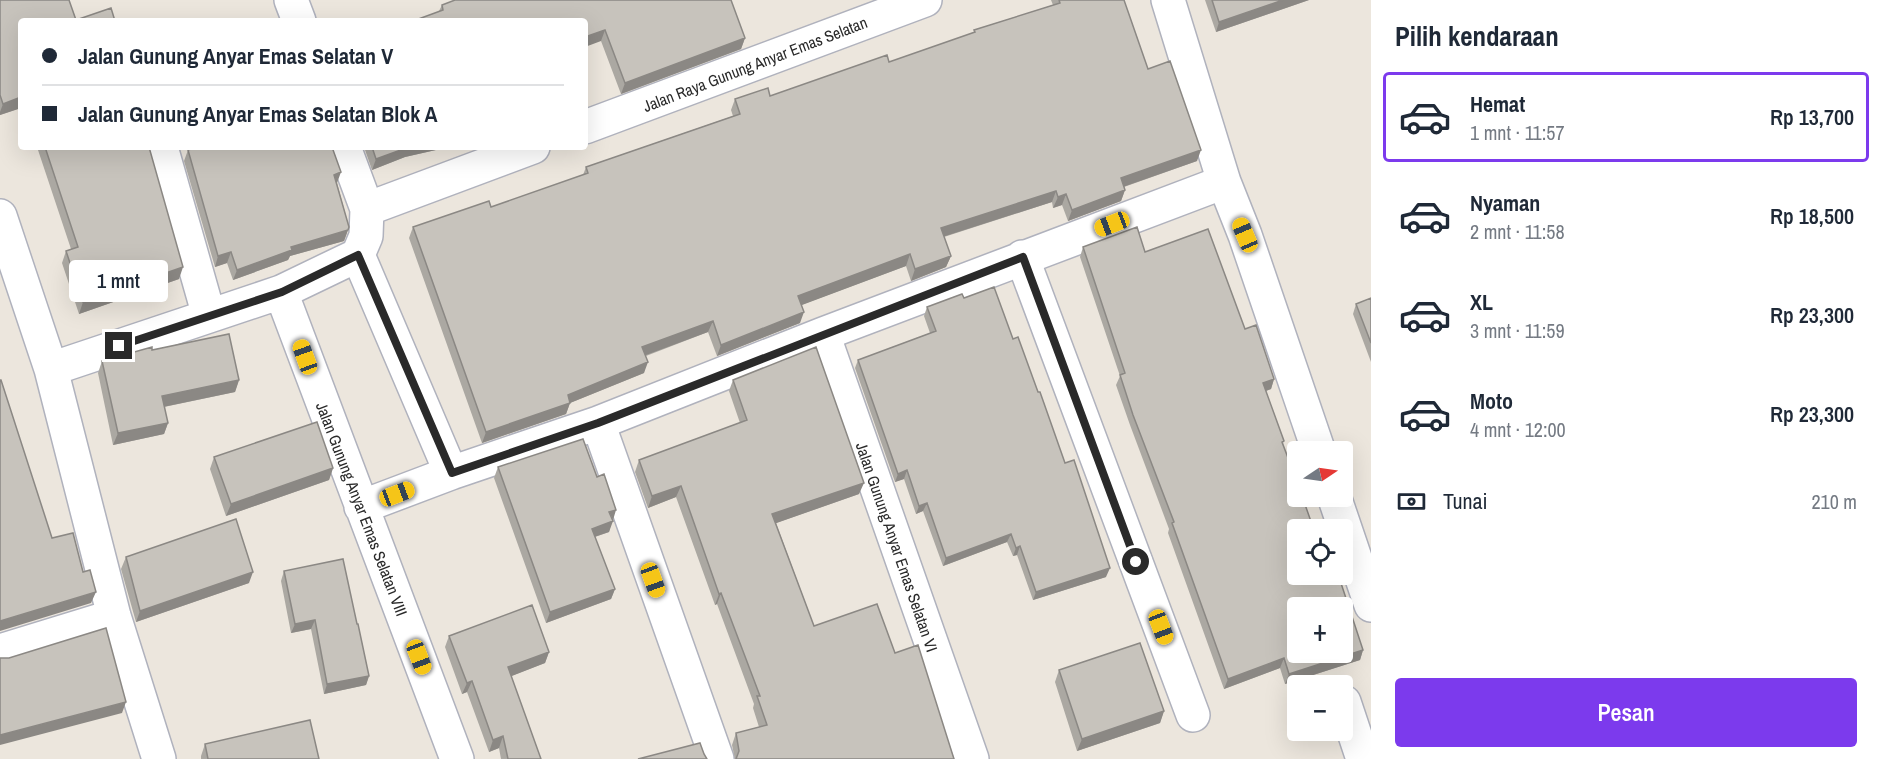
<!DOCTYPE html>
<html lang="id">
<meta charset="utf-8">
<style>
body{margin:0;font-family:"Archivo Narrow",sans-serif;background:#f2f2f3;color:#1f2937;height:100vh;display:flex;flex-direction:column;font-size:22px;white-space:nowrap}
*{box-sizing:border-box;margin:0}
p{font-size:20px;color:#747a83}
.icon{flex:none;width:33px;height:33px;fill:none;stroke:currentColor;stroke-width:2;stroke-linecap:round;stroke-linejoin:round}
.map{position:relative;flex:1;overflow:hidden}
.sheet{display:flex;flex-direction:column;background:#fff;width:510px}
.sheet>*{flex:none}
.guide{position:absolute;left:18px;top:18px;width:570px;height:132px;border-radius:6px;box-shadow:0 6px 24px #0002;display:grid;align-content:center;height:132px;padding:0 24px;background:#fff}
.needle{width:39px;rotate:77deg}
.buttons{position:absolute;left:1287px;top:441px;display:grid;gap:12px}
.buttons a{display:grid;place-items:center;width:66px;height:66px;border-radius:6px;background:#fff;box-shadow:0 6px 24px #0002;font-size:30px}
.end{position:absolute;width:27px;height:27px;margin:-14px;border:8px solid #2a2a2a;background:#fff;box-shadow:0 0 0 3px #fff}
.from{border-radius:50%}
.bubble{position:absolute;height:42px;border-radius:6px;background:#fff;box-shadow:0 6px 24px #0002;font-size:20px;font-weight:600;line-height:42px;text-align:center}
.car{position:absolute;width:18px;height:36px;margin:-18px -9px;border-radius:8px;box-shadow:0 0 4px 2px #0007;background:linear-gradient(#f5c518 24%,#345 0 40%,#f5c518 0 76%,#345 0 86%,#f5c518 0)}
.guide b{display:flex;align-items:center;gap:21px;height:57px;font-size:22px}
.guide b+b{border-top:2px solid #e0e1e3}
.guide i{width:15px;height:15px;background:#1f2937}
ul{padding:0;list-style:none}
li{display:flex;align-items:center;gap:18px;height:90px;margin:0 12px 9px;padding:0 12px;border:3px solid transparent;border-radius:6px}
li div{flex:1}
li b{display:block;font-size:22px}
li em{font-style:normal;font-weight:600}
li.on{border-color:#7c3aed}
li>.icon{width:54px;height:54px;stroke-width:1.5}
h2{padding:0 24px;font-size:27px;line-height:72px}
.pay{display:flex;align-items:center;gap:15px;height:66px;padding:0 24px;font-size:22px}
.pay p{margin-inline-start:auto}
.cta{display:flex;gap:12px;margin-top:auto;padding:12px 24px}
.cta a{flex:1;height:69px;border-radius:6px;background:#7c3aed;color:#fff;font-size:24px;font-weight:600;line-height:69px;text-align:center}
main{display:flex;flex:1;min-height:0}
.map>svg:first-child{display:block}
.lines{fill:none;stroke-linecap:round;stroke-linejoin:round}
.street-casing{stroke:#b0b2bd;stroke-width:36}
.street{stroke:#fff;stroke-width:33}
.wall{fill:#aba8a2}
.shaded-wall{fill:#8b8884}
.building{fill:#c7c3bc;stroke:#8b8884;stroke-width:1.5;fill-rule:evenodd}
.route{stroke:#2a2a2a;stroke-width:8}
.labels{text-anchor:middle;stroke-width:6;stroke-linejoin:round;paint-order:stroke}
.street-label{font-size:16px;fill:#2a2a2a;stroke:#fff}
</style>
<main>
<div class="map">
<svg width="1371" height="759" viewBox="0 0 1371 759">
<rect width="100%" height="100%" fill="#ece6dd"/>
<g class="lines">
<!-- street casing -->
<g class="street-casing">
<path id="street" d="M291 0 299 21
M1168 0 1224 182 1245 235 1319 452
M585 127 925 0
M161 147 209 316
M367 209 533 147
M0 216 51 369 281 292 358 255 366 236 367 209 344 147
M358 255 451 473
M1022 257 1193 715
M281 292 457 759
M823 334 972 759
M51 369 114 616 159 759
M598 423 717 759
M1334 496 1371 605
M361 507 451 473 598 423 823 334 1224 182
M0 651 114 616
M1344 702 1363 759"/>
</g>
<!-- street -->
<use href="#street" class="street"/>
</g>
<!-- wall -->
<path class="wall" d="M0 0 76 20 115 21H21V108L0 115Z
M1051 0H1124L1148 69 1197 161 1124 187 1125 190 1121 201 1068 221 1062 205 1053 208 1052 202 944 237 951 256 946 267 911 281 906 266 801 305 800 323 717 356 708 332 646 356 644 373 570 403 566 414 482 443 409 238 413 227 491 207 583 175 586 167 733 116 731 110 735 99 770 96 889 62 973 33 974 30 1053 5Z
M1205 0H1309L1216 32Z
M442 5 745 38 741 49 621 94 601 41 439 11Z
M37 147H149L179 279 79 314 62 263 66 251 71 249Z
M364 147H449L405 157 372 170Z
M188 150 337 183 349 227 344 241 290 256 288 260 233 280 227 263 215 267 184 161Z
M1083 247 1145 252 1245 329 1274 379 1271 389 1266 391 1284 441 1283 443 1298 530 1363 650 1360 660 1285 684 1280 668 1224 689 1168 533 1169 529 1130 425 1116 385 1120 376 1080 257Z
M964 298 1013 339 1038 392 1106 577 1033 600 1017 555 1013 556 1007 542 943 566 923 511 916 514 904 479 895 482 855 368 858 360 930 333 924 316 927 307Z
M1371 298V362L1353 314 1356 304Z
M152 350 239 380 235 392 164 407 168 423 164 434 113 445 98 373 102 361Z
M733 380 859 494 776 523 814 626 895 653 954 759H735L732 745 736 733 759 727 753 708 754 704 717 604 715 605 676 497 648 508 635 472 639 460 740 423 729 391Z
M214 457 333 468 329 480 226 516 210 469Z
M498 467 612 520 609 532 595 537 615 589 611 599 546 623 494 478Z
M126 557 249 583 136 622 121 569Z
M284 571 357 624 369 676 366 685 324 694 311 629 291 633 281 581Z
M449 636 549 652 545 663 511 676 541 759H501L499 748 489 752 467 692 462 694 445 647Z
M1059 670 1164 711 1160 723 1077 751 1055 682Z
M205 744 319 759H201V756Z"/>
<!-- shaded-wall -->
<path class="shaded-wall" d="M1283 0H1309L1216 32 1219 22Z
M605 30 601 41 585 47V37Z
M745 38 741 49 621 94 625 83Z
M21 97V108L0 115V112L3 104Z
M409 147H449L405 157 372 170 376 159Z
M1201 150 1197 161 1117 189 1121 178Z
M341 172 337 183 330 185 334 175Z
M1125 190 1121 201 1068 221 1072 210Z
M1056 191 1052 202 936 239 941 228Z
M1066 194 1062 205 1053 208 1058 197Z
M348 230 344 241 290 256 288 260 233 280 237 270 291 247Z
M231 252 227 263 215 267 218 256Z
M910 254 906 266 794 308 798 296Z
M951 256 946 267 911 281 915 269Z
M183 267 179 279 79 314 83 302Z
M804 312 800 323 717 356 721 345Z
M713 321 708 332 638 358 642 347Z
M648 362 644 373 570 403 566 414 482 443 486 432 568 395Z
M1274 379 1271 389 1260 393 1263 383Z
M239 380 235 392 158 408 162 396Z
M168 423 164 434 113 445 118 433Z
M333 468 329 480 226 516 231 504Z
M907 470 904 479 895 482 898 474Z
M864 483 859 494 768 526 772 514Z
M681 486 676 497 648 508 652 496Z
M927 503 923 511 916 514 919 506Z
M616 510 613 520 609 512Z
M613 521 609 532 588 539 592 529Z
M1011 534 1007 542 943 566 946 558Z
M1020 546 1017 555 1013 556 1016 548Z
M1110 568 1106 577 1033 600 1036 592Z
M253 572 249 583 136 622 140 611Z
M615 589 611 599 546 623 550 612Z
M96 592 91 603 0 631V621Z
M721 593 717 604 715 605 719 594Z
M315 620 311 629 291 633 295 624Z
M1363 650 1360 660 1285 684 1289 674Z
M549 652 545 663 504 679 508 667Z
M1284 658 1280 668 1224 689 1228 679Z
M369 676 366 685 324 694 327 684Z
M472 681 467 692 462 694 467 683Z
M126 702 122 713 0 745V735Z
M1164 711 1160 723 1077 751 1082 739Z
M503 736 499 748 489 752 493 740Z"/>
<!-- building -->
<path class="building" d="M0 0H69L76 20 111 8 115 21H21V97L3 104 0 95Z
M455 0H731L745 38 625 83 605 30 585 37V21H413L443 10 442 5Z
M1059 0H1124L1148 69 1170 61 1201 150 1121 178 1125 190 1072 210 1066 194 1058 197 1056 191 941 228 951 256 915 269 910 254 798 296 804 312 721 345 713 321 642 347 648 362 568 395 570 403 486 432 413 227 489 201 491 207 588 173 586 167 740 114 735 99 768 88 770 96 887 55 889 62 975 32 974 30 1060 3Z
M1212 0H1283L1219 22Z
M45 147H149L183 267 83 302 66 251 78 247Z
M197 147H332L341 172 334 175 349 227 348 230 291 247 292 250 237 270 231 252 218 256 188 150Z
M372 147H409L376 159Z
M1137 227 1145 252 1208 229 1245 329 1256 325 1274 379 1263 383 1284 441 1282 442 1298 484V496H1302L1314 530H1298V574H1338L1363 650 1289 674 1284 658 1228 679 1172 523 1174 522 1133 415 1120 375 1125 373 1083 247ZM1298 608H1342V652H1298Z
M994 287 1013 339 1018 337 1038 392H1040L1065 463 1074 460 1110 568 1036 592 1020 546 1016 548 1011 534 946 558 927 503 919 506 907 470 898 474 858 360 936 331 927 307 962 294 964 298Z
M1371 298V343L1356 304Z
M229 334 239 380 162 396 168 423 118 433 102 361 152 347V350Z
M816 347 864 483 772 514 814 626 877 604 895 653 918 645 954 759H736L739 751 736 733 767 725 757 696H760L721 593 719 594 681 486 652 496 639 460 747 420 733 380Z
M0 380H1L52 538 73 533 83 572 90 570 96 592 0 621Z
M317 422 333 468 231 504 214 457Z
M583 439 597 477 604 474 616 510 609 512 613 521 592 529 615 589 550 612 498 467Z
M236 519 253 572 140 611 126 557Z
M343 559 357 624H358L369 676 327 684 315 620 295 624 284 571Z
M532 605 549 652 508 667 541 759H508L503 736 493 740 472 681 467 683 449 636Z
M106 628 126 702 0 735V658H9Z
M1140 643 1164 711 1082 739 1059 670Z
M310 720 319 759H208L205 744Z
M700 743 704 754 707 759H638Z"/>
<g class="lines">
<!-- route -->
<path class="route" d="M119 346 282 292 358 255 452 473 598 423 1023 257 1136 562"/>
</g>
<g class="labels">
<!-- street labels -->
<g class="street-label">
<text transform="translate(755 64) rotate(-21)" y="6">Jalan Raya Gunung Anyar Emas Selatan</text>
<text transform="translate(362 509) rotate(69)" y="6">Jalan Gunung Anyar Emas Selatan VIII</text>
<text transform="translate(897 547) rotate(71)" y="6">Jalan Gunung Anyar Emas Selatan VI</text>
</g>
</g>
</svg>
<div class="buttons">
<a><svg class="needle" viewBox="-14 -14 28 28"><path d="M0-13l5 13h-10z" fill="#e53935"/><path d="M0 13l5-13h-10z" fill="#747a83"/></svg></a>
<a><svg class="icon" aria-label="locate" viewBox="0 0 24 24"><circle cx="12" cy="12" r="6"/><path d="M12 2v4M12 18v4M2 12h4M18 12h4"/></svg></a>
<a>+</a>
<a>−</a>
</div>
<i class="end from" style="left:1136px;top:562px"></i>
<i class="end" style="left:119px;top:346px"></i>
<div class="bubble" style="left:69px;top:260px;width:99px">1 mnt</div>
<i class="car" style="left:1112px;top:224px;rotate:249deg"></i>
<i class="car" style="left:1245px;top:235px;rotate:337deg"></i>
<i class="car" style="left:305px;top:357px;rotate:340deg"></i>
<i class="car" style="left:397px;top:494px;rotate:69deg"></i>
<i class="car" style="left:653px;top:580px;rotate:160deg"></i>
<i class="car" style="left:1161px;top:627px;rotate:159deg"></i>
<i class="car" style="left:419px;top:657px;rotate:159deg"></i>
<div class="guide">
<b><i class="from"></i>Jalan Gunung Anyar Emas Selatan V</b>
<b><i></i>Jalan Gunung Anyar Emas Selatan Blok A</b>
</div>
</div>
<section class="sheet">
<h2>Pilih kendaraan</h2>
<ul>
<li class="on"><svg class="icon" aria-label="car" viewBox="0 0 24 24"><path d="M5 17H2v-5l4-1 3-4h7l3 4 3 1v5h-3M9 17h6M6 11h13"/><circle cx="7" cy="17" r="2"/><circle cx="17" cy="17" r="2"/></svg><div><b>Hemat</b><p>1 mnt · 11:57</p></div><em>Rp 13,700</em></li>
<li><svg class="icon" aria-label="car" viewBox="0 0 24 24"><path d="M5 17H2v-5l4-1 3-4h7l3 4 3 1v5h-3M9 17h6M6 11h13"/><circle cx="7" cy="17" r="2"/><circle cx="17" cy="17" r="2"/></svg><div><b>Nyaman</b><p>2 mnt · 11:58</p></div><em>Rp 18,500</em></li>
<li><svg class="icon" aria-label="car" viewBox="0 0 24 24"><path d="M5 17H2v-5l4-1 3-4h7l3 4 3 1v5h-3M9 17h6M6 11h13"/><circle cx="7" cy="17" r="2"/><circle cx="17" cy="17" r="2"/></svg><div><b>XL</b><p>3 mnt · 11:59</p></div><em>Rp 23,300</em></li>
<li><svg class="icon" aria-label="car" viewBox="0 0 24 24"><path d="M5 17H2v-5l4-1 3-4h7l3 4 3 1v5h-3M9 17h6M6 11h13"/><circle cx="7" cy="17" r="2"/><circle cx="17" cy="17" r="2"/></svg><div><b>Moto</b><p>4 mnt · 12:00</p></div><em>Rp 23,300</em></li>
</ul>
<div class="pay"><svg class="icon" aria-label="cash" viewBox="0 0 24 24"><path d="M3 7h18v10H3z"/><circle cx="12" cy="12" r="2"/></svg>Tunai<p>210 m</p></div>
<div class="cta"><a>Pesan</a></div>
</section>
</main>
